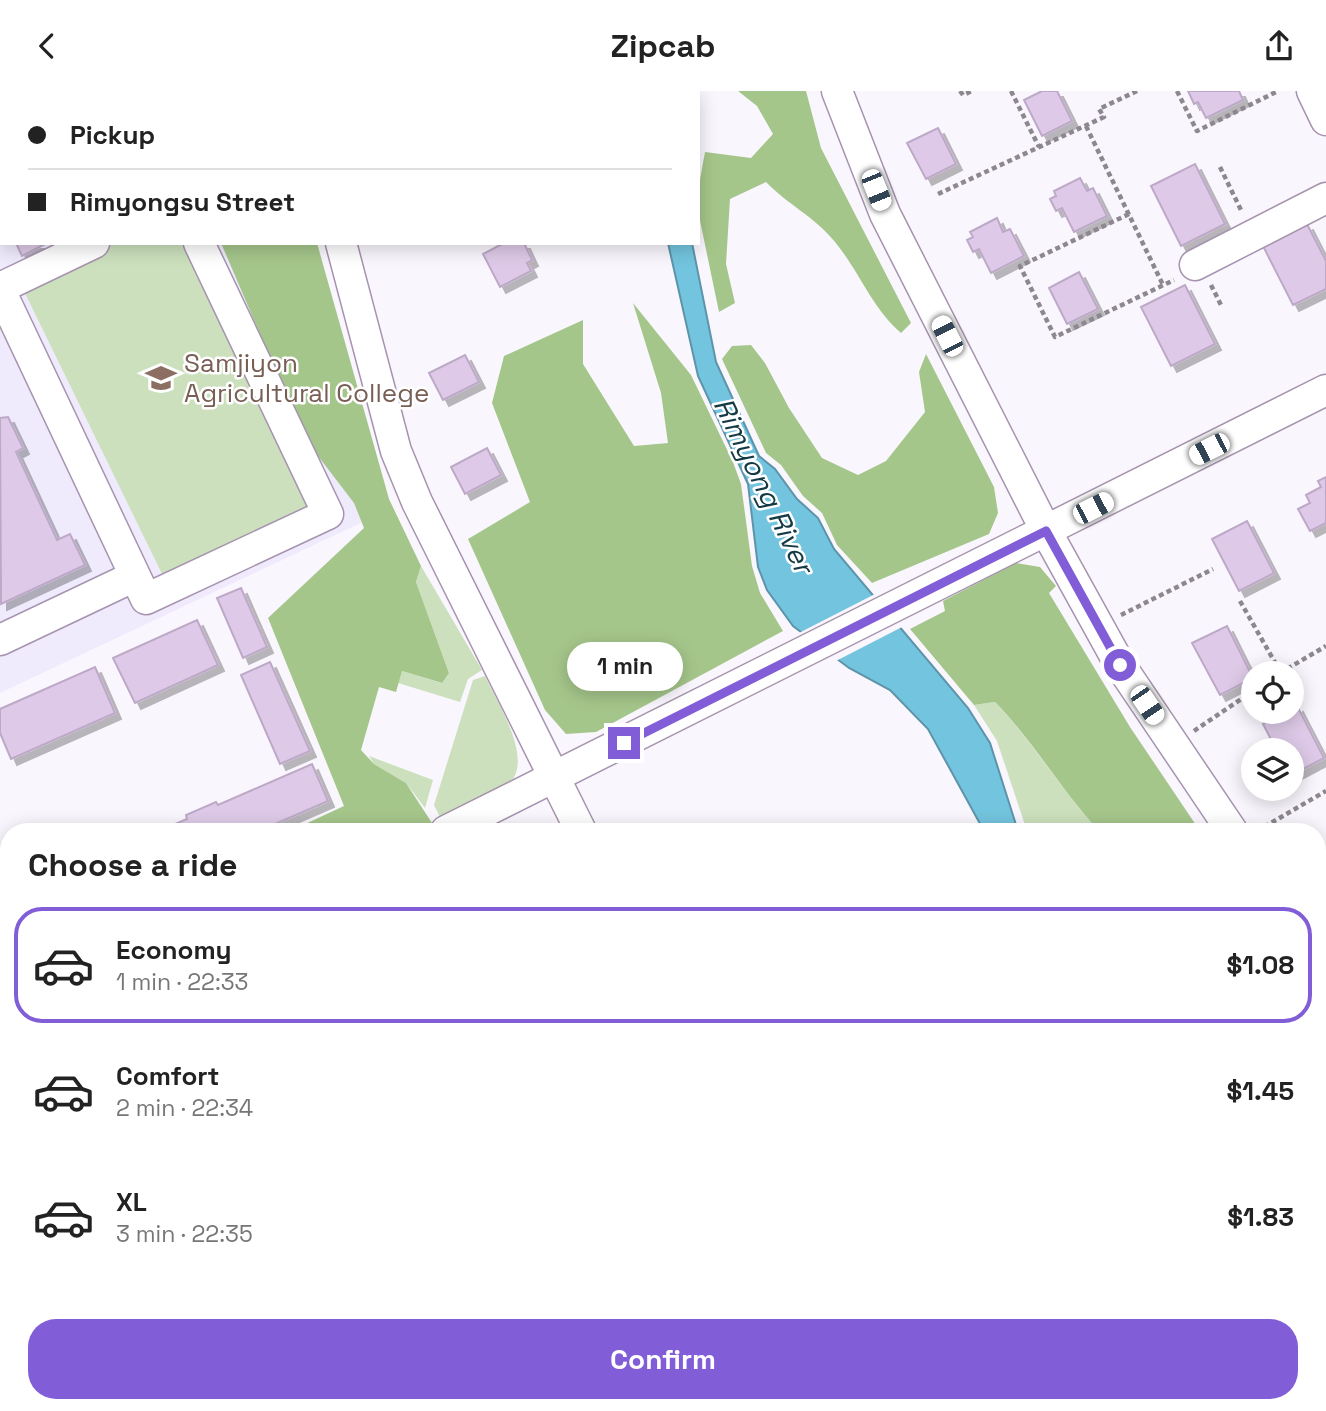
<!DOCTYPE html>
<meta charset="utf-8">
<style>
body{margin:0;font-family:"Space Grotesk",sans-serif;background:#f6f6f6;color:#222;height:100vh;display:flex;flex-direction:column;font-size:26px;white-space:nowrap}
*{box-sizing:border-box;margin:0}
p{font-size:23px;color:#767676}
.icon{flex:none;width:38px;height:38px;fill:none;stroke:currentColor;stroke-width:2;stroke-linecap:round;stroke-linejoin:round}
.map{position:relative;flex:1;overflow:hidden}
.panel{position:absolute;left:0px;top:732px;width:1326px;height:590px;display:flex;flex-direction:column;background:#fff;border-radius:28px 28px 0 0;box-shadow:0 4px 18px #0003}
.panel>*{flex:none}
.top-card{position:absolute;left:0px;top:0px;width:700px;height:154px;box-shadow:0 4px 18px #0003;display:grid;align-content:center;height:154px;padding:0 28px;background:#fff}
.buttons{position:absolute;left:1241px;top:570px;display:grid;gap:14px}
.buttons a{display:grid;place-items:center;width:63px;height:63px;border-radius:50%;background:#fff;box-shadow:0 4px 18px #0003;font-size:35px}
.end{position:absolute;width:32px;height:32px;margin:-16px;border:9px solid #825dd8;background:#fff;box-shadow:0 0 0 4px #fff}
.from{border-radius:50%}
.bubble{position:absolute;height:49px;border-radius:24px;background:#fff;box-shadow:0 4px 18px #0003;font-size:23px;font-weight:800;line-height:49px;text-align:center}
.car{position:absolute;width:21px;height:42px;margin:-21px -10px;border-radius:9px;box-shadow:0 0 5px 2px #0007;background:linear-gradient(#fff 24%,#345 0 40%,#fff 0 76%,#345 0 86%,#fff 0)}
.top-card b{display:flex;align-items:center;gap:24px;height:66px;font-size:26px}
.top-card b+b{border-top:2px solid #e0e0e0}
.top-card i{width:18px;height:18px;background:#222}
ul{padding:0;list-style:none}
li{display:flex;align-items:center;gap:21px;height:116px;margin:0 14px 10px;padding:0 14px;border:4px solid transparent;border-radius:28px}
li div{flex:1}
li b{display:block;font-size:26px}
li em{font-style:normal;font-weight:800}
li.active{border-color:#825dd8}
li>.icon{width:63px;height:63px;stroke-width:1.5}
h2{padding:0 28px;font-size:32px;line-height:84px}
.action{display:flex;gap:14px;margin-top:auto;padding:14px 28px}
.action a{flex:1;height:80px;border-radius:28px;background:#825dd8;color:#fff;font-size:28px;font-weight:800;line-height:80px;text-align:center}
header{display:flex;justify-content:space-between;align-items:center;height:91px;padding:0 28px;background:#fff;font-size:32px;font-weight:800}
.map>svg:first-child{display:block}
.education{fill:#efebfd}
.green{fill:#cce0bd}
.forest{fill:#a5c68b}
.water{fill:#73c4de;stroke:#5e94aa;stroke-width:2}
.pier{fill:#faf6fd}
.building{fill:#decae8;stroke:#bda9c7;stroke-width:2;filter:url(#shadow)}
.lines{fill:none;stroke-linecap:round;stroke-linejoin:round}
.minor-casing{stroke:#a693af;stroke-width:33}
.path{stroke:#8d8790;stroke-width:4.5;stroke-dasharray:5 3.5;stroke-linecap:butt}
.minor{stroke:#fff;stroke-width:30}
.route{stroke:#825dd8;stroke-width:9}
.labels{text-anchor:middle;stroke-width:5;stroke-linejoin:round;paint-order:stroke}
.education-label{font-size:26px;fill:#785e54;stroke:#fff;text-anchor:start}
.water-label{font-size:28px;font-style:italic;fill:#143a46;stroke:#fff}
</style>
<header><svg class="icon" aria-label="back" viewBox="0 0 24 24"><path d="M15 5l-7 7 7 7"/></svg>Zipcab<svg class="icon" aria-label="share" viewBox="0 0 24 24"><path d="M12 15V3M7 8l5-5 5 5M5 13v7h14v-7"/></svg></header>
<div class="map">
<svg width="1326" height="1320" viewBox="0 0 1326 1320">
<defs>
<filter id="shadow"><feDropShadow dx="6" dy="6" stdDeviation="0" flood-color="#0004"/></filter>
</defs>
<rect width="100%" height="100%" fill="#faf6fd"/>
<!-- education -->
<path class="education" d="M0 0H187L2 2V152H258L384 421 0 602Z"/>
<!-- green -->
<path class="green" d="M109 152H184L313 418 165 489 21 194Z
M421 475 482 579 468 588 460 611 398 592 402 580 441 592 449 582 416 491Z
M485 585C497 611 530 662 513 688L441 728 434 714 473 589Z
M995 611C1033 651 1061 699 1099 740H1027L997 650 974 614Z
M369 665 433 689 425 717 406 692 374 673Z
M1318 1090C1326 1112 1325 1127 1318 1150Z
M930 1313H991V1320H934Z
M1101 1313H1216L1221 1320H1100Z"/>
<!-- forest -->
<path class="forest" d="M738 0H806L821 57 911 232 901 242C872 217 859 180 835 151 815 126 787 113 766 91L730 108 726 173 735 212 719 221 698 120V99L705 61 751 67 773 43 757 15Z
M221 152H317L389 408 421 475 416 491 449 582 442 592 402 580 396 601 379 596 361 659 374 673 406 692 432 732 416 740H290L344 715 268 527 364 437 354 412 305 348Z
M633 212 691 284 733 371 741 393 752 475 760 502 783 540 596 641 566 643 545 619 468 448 530 411 492 312 504 265 583 229V273L634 355 668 352 661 302Z
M751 254 765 272 789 317 822 367 858 384 886 370 925 321 919 281 926 263 994 396 998 422 989 443 872 492 837 454 822 422 803 405 781 374 766 362 722 268 732 255Z
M1016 472 1040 476 1056 495 1049 502 1130 636 1200 740H1099C1061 699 1034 651 995 611L974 614 910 538 945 520 943 510Z
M9 871V937L0 941V875Z
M1318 905 1326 918V1106L1318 1090Z
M1326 1125V1320H1286L1285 1313 1318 1312V1150Z
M991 1313V1312L1101 1313 1100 1320H991Z"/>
<!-- water -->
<path class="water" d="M668 152H692L716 271 759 365 775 378 797 408 818 427 834 458 968 617 990 652 1018 740H984L928 638 890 599 849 577 793 535 767 499 758 476 748 393 698 285Z"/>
<!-- pier -->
<path class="pier" d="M877 502 904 535 834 571 797 543Z"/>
<!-- building -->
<path class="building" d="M1042 0H1057L1072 30 1042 45 1024 9Z
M1188 0H1239L1243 9 1206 27 1198 11 1194 13Z
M938 37 956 73 926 88 907 52Z
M1195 73 1225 133 1181 155 1151 95Z
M1080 87 1087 100 1093 97 1107 125 1074 141 1062 117 1056 120 1050 108 1056 105 1054 100Z
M997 127 1003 141 1010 138 1024 165 991 182 979 158 973 161 967 149 973 146 970 141Z
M1307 133 1326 170V198L1293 214 1263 155Z
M16 152H47L22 165Z
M504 152H524L532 169 527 172 531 180 500 196 483 163Z
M1079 181 1098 218 1067 233 1049 197Z
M1185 194 1215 253 1171 275 1141 216Z
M465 264 479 291 443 309 429 282Z
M8 326 23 357 16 361 57 449 70 443 85 474 1 513 0 327Z
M487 357 501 384 465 403 451 376Z
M1326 386V432L1310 440 1298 418 1310 412 1306 404 1321 396 1318 390Z
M1247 430 1274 482 1239 500 1212 448Z
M241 497 267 556 243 567 217 507Z
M197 529 218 574 135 612 113 567Z
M1227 535 1253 587 1220 604 1192 552Z
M270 571 310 660 280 673 241 584Z
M95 576 115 622 11 668 0 642V618Z
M1297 615 1324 667 1292 684V660H1277L1263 633 1285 621H1292Z
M312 673 328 710 259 740H159L187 728 186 724 216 711 218 714Z
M9 797V839L0 842V801Z
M164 1312H234L238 1320H168Z
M347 1312H353L357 1320H331Z
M524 1312H578L580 1315 575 1317 576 1320H528Z"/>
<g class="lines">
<!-- minor casing -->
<g class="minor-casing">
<path id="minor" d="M302 0V2
M837 0 885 123 1046 440 1120 574 1232 740
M1312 0 1326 29
M341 152 396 360 417 411 581 740
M1195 174 1326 107
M0 197 94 152
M0 199 146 508 328 423 199 152
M0 549 135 485
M446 740 1326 299
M1318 836 1326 845
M0 960 9 956
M0 1172 9 1189
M70 1312 73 1320
M388 1312 392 1320
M511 1312 515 1320
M873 1312 877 1320
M467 1320 482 1312
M814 1320 828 1312"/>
</g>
<!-- path -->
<path class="path" d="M960 0 963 4 972 0
M1011 0 1039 56
M1177 0 1197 40 1278 0
M1086 35 1163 194
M1220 76 1242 121
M938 103 1104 26 1099 18 1137 0
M1129 123 1020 175 1055 246 1174 189
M1211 194 1222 216
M1240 510 1281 582
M1121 524 1213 478
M1280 582 1326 555
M1194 640 1253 600
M1257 740 1326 700
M0 1230 9 1225
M0 1262 9 1279
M9 1285 5 1287 9 1293
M0 1309 9 1304
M298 1320 313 1312"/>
<!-- minor -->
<use href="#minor" class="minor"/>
</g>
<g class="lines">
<!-- route -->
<path class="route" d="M624 652 1046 440 1120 574"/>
</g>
<!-- icons -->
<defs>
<g id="university-bare" transform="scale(2.415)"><path d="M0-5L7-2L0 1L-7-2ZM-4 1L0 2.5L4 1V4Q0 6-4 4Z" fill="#8d6e63" stroke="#fff" stroke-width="2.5" paint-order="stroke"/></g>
</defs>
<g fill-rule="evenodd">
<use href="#university-bare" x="161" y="287"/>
</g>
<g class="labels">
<!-- education labels -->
<g class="education-label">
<text x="184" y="281">Samjiyon<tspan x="184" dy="30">Agricultural College</tspan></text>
</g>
<!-- water labels -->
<g class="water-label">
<text transform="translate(764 394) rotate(64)" y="10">Rimyong River</text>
</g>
</g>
</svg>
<div class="buttons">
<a><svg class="icon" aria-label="locate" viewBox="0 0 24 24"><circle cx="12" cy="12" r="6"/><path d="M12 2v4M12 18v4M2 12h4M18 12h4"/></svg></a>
<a><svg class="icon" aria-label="layers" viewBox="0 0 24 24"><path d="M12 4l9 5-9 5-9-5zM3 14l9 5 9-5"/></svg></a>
</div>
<i class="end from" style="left:1120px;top:574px"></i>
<i class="end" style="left:624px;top:652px"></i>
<div class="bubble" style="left:567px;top:551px;width:116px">1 min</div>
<i class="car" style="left:876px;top:99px;rotate:158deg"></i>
<i class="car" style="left:947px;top:245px;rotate:333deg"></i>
<i class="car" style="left:1209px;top:358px;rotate:243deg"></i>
<i class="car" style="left:1093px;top:417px;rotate:63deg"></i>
<i class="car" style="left:1147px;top:614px;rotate:146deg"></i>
<div class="top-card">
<b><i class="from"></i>Pickup</b>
<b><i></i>Rimyongsu Street</b>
</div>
<section class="panel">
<h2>Choose a ride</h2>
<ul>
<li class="active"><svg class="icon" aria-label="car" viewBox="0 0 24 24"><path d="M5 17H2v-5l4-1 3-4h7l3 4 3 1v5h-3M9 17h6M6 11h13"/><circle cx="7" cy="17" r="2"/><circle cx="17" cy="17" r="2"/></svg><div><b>Economy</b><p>1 min · 22:33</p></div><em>$1.08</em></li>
<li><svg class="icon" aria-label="car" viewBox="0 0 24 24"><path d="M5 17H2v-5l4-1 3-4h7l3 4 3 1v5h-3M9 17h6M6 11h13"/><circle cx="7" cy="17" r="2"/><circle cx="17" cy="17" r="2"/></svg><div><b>Comfort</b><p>2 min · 22:34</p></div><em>$1.45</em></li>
<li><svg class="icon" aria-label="car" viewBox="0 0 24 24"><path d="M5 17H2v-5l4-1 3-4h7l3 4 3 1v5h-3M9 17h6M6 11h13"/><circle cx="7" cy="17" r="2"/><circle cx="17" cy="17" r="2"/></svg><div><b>XL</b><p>3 min · 22:35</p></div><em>$1.83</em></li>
</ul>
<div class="action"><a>Confirm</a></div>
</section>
</div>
